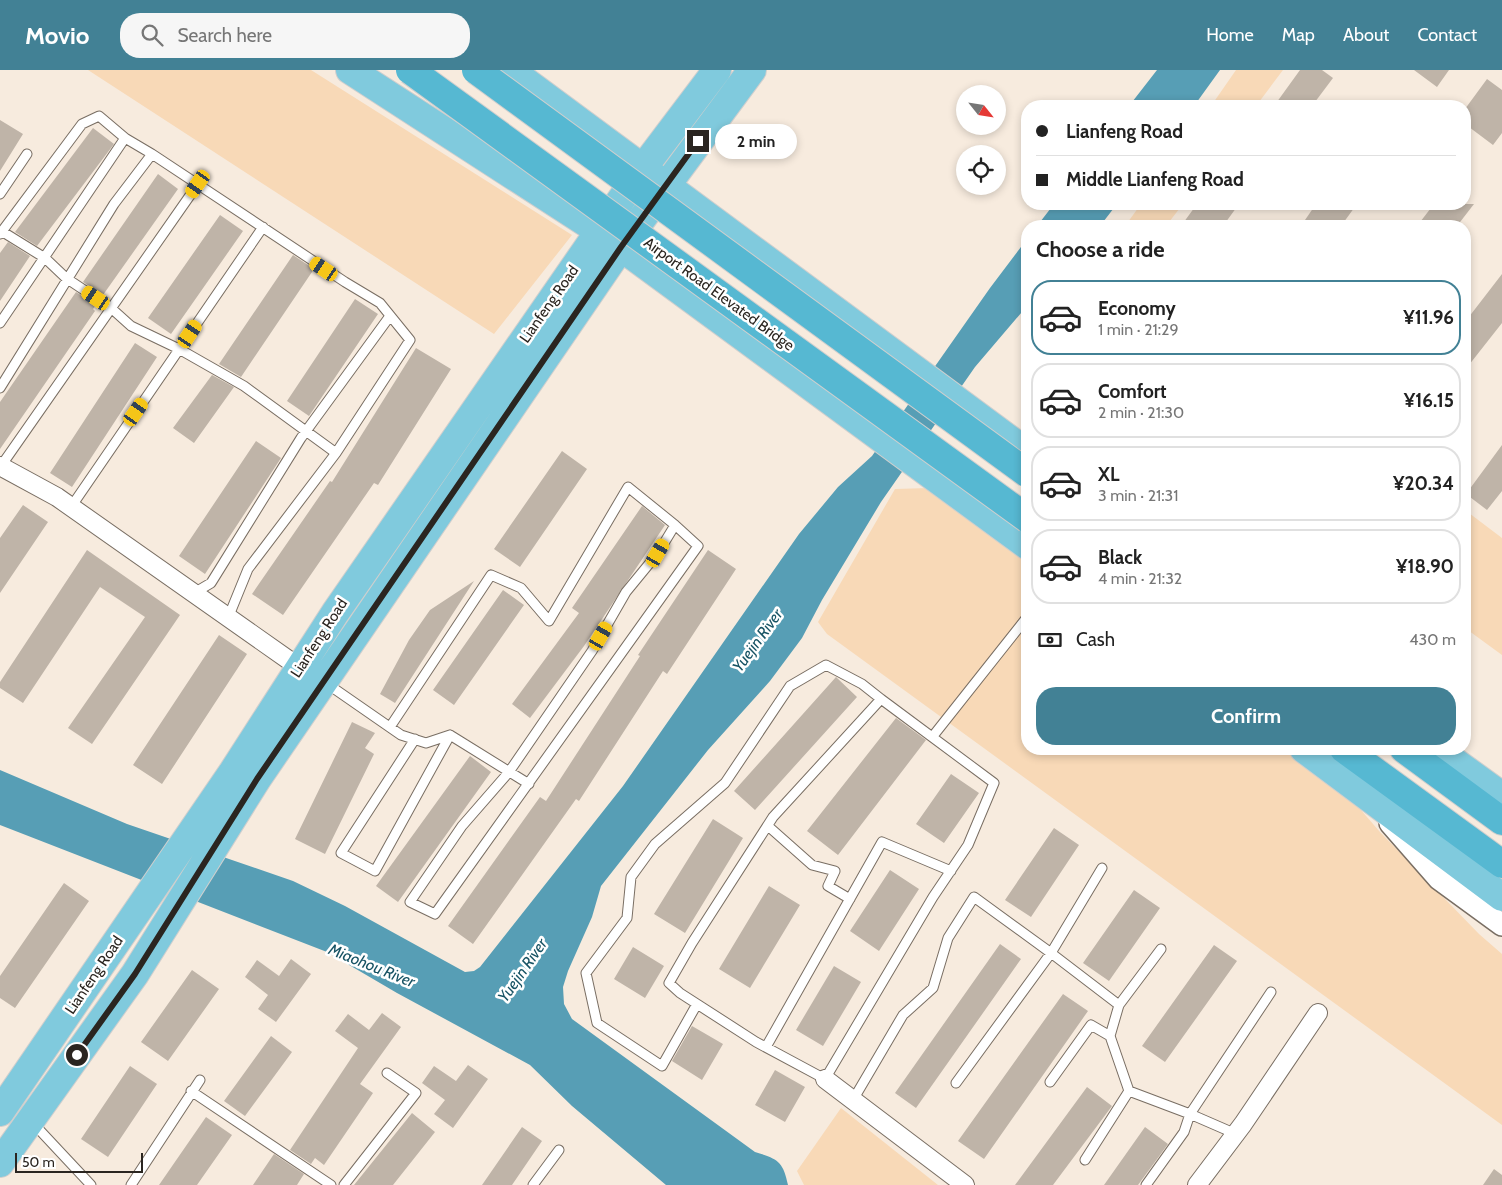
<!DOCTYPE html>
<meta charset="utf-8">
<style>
body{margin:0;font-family:Cabin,sans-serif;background:#f6f6f6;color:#222;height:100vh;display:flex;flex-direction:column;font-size:19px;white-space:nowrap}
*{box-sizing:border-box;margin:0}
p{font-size:16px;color:#767676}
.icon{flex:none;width:28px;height:28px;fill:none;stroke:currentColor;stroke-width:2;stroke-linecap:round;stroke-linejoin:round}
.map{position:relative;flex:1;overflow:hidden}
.side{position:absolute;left:1021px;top:150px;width:450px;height:535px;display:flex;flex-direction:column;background:#fff;border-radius:20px;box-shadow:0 2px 8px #0003}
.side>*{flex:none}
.hud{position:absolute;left:1021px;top:30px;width:450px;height:110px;border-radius:20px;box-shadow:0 2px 8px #0003;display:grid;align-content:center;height:110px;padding:0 15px;background:#fff}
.needle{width:32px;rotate:120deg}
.tools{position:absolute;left:956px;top:15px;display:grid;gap:10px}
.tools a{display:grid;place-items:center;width:50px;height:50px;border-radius:50%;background:#fff;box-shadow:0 2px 8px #0003;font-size:25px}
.scale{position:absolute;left:15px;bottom:12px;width:128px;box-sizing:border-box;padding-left:5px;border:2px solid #2a2520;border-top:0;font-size:14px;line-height:18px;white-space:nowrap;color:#2a2520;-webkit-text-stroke:4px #fff;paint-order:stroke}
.end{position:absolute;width:22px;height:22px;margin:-11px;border:6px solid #2a2520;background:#fff;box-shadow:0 0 0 2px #fff}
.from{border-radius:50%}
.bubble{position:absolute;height:35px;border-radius:18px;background:#fff;box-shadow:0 2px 8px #0003;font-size:16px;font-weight:800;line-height:35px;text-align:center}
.car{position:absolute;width:15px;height:30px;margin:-15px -8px;border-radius:6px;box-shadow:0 0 4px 1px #0007;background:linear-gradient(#f5c518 24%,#345 0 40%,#f5c518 0 76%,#345 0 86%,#f5c518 0)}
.hud b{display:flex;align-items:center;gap:18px;height:48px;font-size:19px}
.hud b+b{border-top:1px solid #e0e0e0}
.hud i{width:12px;height:12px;background:#222}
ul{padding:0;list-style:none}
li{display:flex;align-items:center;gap:15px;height:75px;margin:0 10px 8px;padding:0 5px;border:2px solid #e0e0e0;border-radius:20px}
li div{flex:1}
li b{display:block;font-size:19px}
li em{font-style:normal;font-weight:800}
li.on{border-color:#428195}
li>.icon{width:45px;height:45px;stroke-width:1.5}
h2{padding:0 15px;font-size:22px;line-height:60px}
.pay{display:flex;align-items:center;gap:12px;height:55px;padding:0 15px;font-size:19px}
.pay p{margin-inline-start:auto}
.cta{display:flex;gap:10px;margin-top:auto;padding:10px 15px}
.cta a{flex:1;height:58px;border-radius:20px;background:#428195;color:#fff;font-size:20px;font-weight:800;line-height:58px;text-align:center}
header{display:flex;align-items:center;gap:30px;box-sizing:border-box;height:70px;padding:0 25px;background:#428195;color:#fff}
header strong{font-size:24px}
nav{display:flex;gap:28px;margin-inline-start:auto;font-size:18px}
.search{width:350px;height:45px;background:#f6f6f6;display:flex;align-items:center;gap:12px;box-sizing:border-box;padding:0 18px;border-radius:20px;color:#767676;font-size:19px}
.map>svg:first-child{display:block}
.green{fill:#f8d9b7}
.water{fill:#579eb5}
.building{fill:#bfb4a8}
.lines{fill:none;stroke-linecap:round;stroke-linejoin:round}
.service-casing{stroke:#796e63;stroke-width:11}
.minor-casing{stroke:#796e63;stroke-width:20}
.tertiary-casing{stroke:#796e63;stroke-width:24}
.primary-casing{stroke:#d0cfce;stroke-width:30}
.trunk-casing{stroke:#d0cfce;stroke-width:30}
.service{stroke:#fff;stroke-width:9}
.minor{stroke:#fff;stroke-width:18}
.tertiary{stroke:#fff;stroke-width:21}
.primary{stroke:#80cadd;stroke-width:28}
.trunk{stroke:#56b8d2;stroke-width:28}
.trunk-bridge-casing{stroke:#d0cfce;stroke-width:30;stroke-linecap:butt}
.trunk-bridge{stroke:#56b8d2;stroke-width:28}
.route{stroke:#2a2520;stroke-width:6}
.labels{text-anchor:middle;stroke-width:5;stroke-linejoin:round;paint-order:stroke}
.street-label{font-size:15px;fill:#2a2520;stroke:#fff}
.water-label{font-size:16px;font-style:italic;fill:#175364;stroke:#fff}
</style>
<header>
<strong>Movio</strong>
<div class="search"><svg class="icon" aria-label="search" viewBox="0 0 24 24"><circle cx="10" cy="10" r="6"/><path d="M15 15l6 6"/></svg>Search here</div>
<nav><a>Home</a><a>Map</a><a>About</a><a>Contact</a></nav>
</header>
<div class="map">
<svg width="1502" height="1115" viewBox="0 0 1502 1115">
<rect width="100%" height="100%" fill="#f7ebde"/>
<!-- green -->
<path class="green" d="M88 0H311L572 165 494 264Z
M1236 0H1283L1256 36H1211Z
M1141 134H1183L1166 156H1125Z
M929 418 1027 486 1028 679H1286L1347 724 1380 762 1479 864 1502 884V1055L827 564 818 552 895 419Z
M1465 440 1502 468V585L1465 558Z
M841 1038 938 1115H804L797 1101Z"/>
<!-- water -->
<path class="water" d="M1157 0H1220L1194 36H1129Z
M1054 134H1117L1100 156H1037Z
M1027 169V236L975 297 881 432 822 530 802 568 770 611 708 680 601 816 592 847 568 901 563 917 564 934 572 949 755 1082C778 1089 783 1091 788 1115H666L572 1036 530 995 397 923 327 882 0 755V700L127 754 293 811 345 836 465 902 474 901 480 897 623 716 799 464 838 417 872 386 990 218Z"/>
<!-- building -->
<path class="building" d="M1300 0H1322L1333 8 1312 36H1274Z
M1414 0H1449L1437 17Z
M1487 9 1502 20V63L1493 75 1465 54V39Z
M0 50 23 64 0 101Z
M93 58 114 74 37 176 15 162Z
M158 104 178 119 103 225 83 212Z
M1197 134H1239L1223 156H1181Z
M1316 134H1357L1341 156H1313L1305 150Z
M1434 134H1474L1457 156H1417Z
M220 145 243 161 171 264 148 248Z
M8 172 30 186 0 231V183Z
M293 185 314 199 241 307 219 294Z
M1502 204V253L1465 300V252Z
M76 222 96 235 93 239 95 241 0 379V332Z
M355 229 378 244 309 346 287 331Z
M135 273 157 287 72 417 50 403Z
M416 278 451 299 378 415 374 413 283 545 252 524 330 411 332 412Z
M212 305 234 317 194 373 173 358Z
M256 371 281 388 205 504 179 486Z
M1502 375V421L1487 440 1466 424Z
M562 381 587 399 520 497 494 479Z
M23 435 48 452 0 523V468Z
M642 436 665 455 584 576 530 648 512 634 579 543 572 538Z
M87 480 180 545 92 674 68 658 145 547 100 517 23 633 0 618V612Z
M708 480 736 499 667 604 663 601 579 731 576 729 473 874 448 856 540 727 546 731 640 586 638 585Z
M474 511 395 633 380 624 409 570 430 540Z
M503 520 524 535 454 635 433 620Z
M219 565 247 584 162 714 133 695Z
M836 607 857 627 755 740 734 721Z
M896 648 926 670 838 785 807 761Z
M352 652 375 663 365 678 374 684 325 784 295 769Z
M470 686 491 702 398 832 376 816Z
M951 704 979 723 944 773 916 754Z
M713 749 743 768 685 863 654 844Z
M1054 758 1079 775 1031 847 1005 830Z
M890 800 919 819 879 881 850 861Z
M64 813 89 831 15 938 0 928V906Z
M769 816 800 835 750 918 719 899Z
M1134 820 1160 838 1109 911 1083 893Z
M1000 874 1021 889 916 1038 895 1023Z
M1214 875 1237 891 1165 992 1142 976Z
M633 877 664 896 645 928 614 909Z
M291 889 311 904 276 952 258 939 268 925 245 907 257 890 279 906Z
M834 896 861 912 823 976 796 960Z
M192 900 219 919 168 991 141 972Z
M1063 924 1088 941 984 1089 958 1071Z
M382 943 401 957 360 1014 373 1023 324 1095 315 1088 311 1094 290 1080 358 978 335 961 348 944 369 960Z
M692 956 723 974 702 1010 672 991Z
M271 966 292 982 245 1046 224 1031Z
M468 995 488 1009 453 1058 434 1044 445 1030 422 1013 434 996 456 1011Z
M130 996 157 1014 108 1087 81 1069Z
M775 1000 805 1017 785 1052 755 1035Z
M1087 1017 1112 1036 1053 1115H1015Z
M412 1043 435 1062 393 1115H354Z
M206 1047 232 1065 197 1115H159Z
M522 1057 542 1071 512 1115H482Z
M1145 1057 1168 1074 1152 1096 1138 1115H1104Z
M274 1084 304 1104 297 1115H253Z
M1494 1099 1502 1105V1115H1483Z"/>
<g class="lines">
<!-- service casing -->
<g class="service-casing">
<path id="service" d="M152 84 345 212 380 233 410 270 336 383 248 499 228 548
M0 124 27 84
M3 162 45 188 66 208 111 238 131 256 179 279 244 316 336 383
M0 164 82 54 99 46 125 68
M0 253 125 68 152 84 114 134 0 318
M1 396 198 114
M71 437 263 157
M675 455 698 476 435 844 410 832 462 756 509 702 592 581 626 522 658 483Z
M194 523 211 513 301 368 390 246
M326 613 401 665 426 673 450 665 529 714
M881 629 994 713 968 775 933 827 825 1009 756 972 680 923 669 913 692 873 773 747Z
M390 657 491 505 521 518 549 551 628 417 675 455
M933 666 1028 546
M415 669 341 783 375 801 450 665
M768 756 812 795 835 801 828 816 850 829
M697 934 662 996 597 953 586 903 627 848 631 807 655 774 725 713 790 616 826 595 862 614 881 629
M766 977 882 772 951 801
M1050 1012 1091 955 1110 966
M956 1013 1051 883 1119 935
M191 1021 331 1115
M1129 1021 1110 966 1119 935 1161 879
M853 1030 903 945 933 918 948 868 974 827 1051 883 1102 798
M32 1052 91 1115
M1236 1064 1190 1044 1271 922
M1085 1090 1129 1021 1190 1044 1184 1062 1146 1115
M131 1115 200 1010
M344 1115 416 1023 387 1003
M533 1115 559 1080"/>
</g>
<!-- minor casing -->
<g class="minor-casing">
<path id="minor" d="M0 396 57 427 300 598
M825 1009 965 1115
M1197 1115 1243 1054 1318 943"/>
</g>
<!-- tertiary casing -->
<g class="tertiary-casing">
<path id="tertiary" d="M1390 753 1439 809 1502 855"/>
</g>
<!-- primary casing -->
<g class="primary-casing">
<path id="primary" d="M350 0 599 161 1028 476
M510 0 1028 383
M1304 679 1502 827
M1437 679 1502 726
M0 1042 232 703 335 543 643 98 717 0
M0 1093 135 904 257 709 621 177 752 0"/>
</g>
<!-- trunk casing -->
<g class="trunk-casing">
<path id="trunk" d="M1344 679 1502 794
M1404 679 1502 751"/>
</g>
<!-- service -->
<use href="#service" class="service"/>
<!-- minor -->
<use href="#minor" class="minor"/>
<!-- tertiary -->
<use href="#tertiary" class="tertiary"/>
<!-- primary -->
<use href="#primary" class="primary"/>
<!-- trunk -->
<use href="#trunk" class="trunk"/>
<!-- trunk-bridge casing -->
<g class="trunk-bridge-casing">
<path id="trunk-bridge" d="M410 0 1028 449
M476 0 1028 404"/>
</g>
<!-- trunk-bridge -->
<use href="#trunk-bridge" class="trunk-bridge"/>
</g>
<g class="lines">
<!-- route -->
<path class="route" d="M77 985 135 904 257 709 621 177 698 71"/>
</g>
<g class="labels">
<!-- street labels -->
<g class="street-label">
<text transform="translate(719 224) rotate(36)" y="5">Airport Road Elevated Bridge</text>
<text transform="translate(549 234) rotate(-55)" y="5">Lianfeng Road</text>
<text transform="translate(319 568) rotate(-57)" y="5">Lianfeng Road</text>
<text transform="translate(94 905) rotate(-56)" y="5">Lianfeng Road</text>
</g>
<!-- water labels -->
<g class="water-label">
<text transform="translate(757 570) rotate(-54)" y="6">Yuejin River</text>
<text transform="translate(372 895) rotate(22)" y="6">Miaohou River</text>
<text transform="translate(522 900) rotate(-55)" y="6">Yuejin River</text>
</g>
</g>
</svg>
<div class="tools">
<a><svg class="needle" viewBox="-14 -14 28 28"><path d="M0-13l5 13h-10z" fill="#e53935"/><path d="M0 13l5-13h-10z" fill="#767676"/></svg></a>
<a><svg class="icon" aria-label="locate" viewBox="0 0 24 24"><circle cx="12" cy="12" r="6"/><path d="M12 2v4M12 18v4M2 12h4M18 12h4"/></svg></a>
</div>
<div class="scale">50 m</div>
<i class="end from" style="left:77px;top:985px"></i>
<i class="end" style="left:698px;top:71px"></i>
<div class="bubble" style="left:715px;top:54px;width:82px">2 min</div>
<i class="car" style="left:198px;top:114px;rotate:215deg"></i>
<i class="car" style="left:324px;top:199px;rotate:304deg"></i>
<i class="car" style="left:96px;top:228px;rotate:304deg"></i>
<i class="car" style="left:190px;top:264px;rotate:34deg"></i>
<i class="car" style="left:136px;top:342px;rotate:35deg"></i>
<i class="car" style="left:658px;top:483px;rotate:30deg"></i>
<i class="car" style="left:601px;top:566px;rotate:30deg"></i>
<div class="hud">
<b><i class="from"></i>Lianfeng Road</b>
<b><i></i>Middle Lianfeng Road</b>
</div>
<section class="side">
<h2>Choose a ride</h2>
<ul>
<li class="on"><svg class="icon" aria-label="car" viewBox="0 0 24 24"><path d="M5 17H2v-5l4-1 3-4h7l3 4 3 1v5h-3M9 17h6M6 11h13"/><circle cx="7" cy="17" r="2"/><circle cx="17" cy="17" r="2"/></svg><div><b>Economy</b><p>1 min · 21:29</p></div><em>¥11.96</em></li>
<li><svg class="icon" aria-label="car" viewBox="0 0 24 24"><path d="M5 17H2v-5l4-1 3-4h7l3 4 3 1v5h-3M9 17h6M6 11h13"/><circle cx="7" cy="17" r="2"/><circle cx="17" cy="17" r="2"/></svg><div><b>Comfort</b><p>2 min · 21:30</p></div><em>¥16.15</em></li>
<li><svg class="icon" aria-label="car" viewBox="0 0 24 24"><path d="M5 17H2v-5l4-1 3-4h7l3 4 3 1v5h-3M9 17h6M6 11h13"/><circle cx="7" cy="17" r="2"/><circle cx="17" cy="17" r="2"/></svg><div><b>XL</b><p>3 min · 21:31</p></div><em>¥20.34</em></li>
<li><svg class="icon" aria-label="car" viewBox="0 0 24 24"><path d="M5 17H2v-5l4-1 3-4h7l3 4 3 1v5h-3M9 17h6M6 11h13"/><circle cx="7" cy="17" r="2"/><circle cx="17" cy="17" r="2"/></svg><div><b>Black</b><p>4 min · 21:32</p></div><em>¥18.90</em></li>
</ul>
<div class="pay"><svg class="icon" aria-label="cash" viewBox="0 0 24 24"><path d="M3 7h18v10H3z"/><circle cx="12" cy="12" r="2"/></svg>Cash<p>430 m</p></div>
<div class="cta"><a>Confirm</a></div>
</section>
</div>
